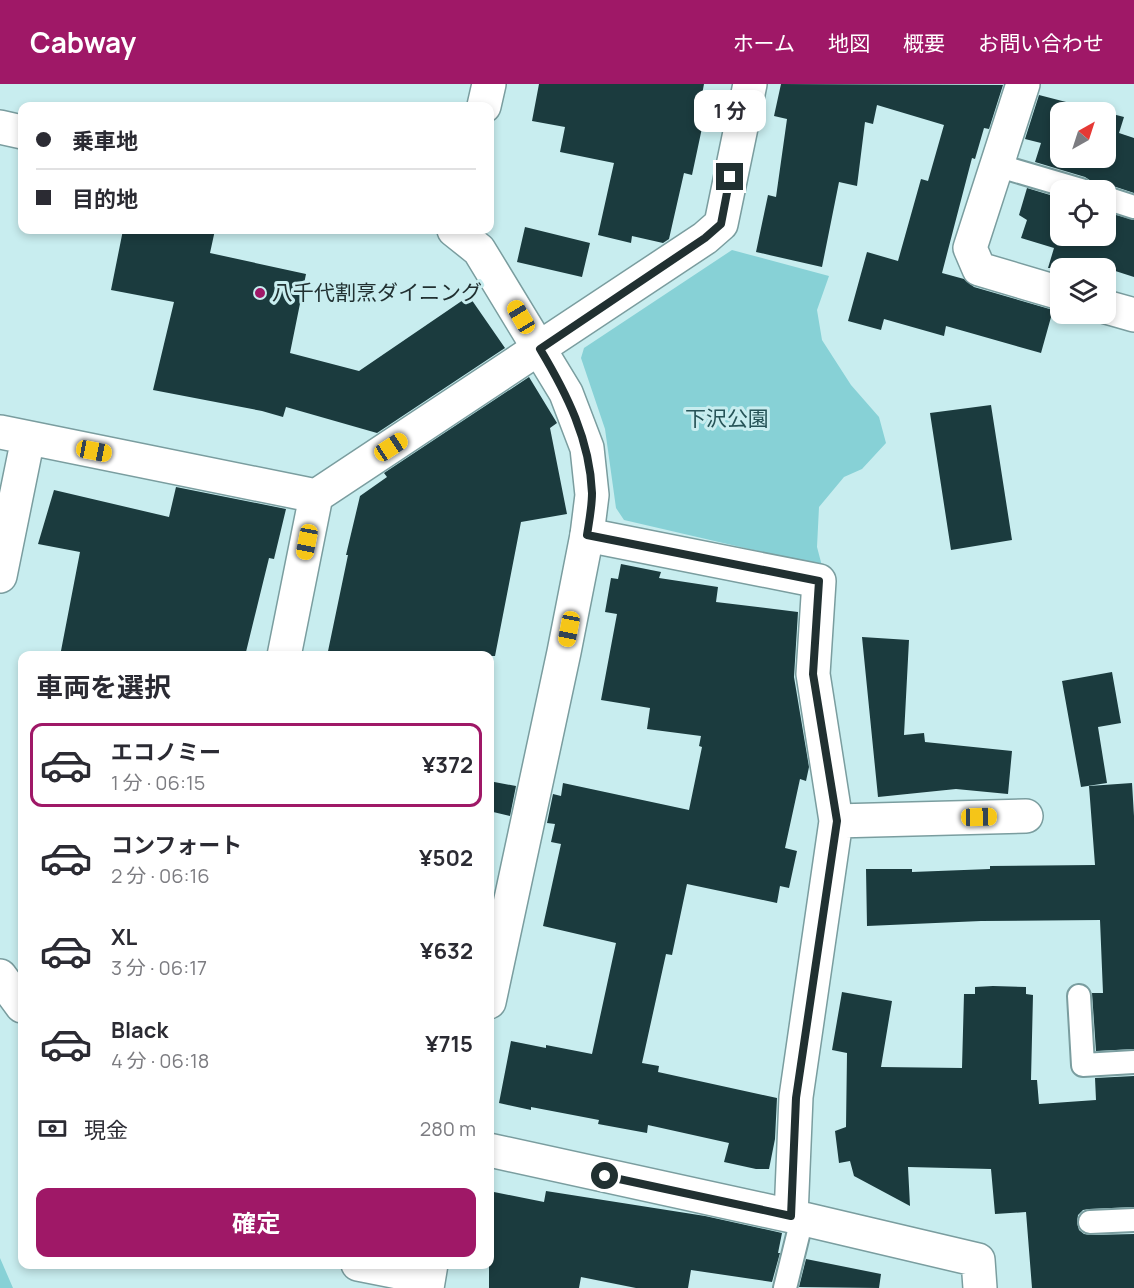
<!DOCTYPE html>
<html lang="ja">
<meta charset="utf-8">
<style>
body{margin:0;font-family:Manrope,"Noto Sans JP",sans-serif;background:#f7f7f7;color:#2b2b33;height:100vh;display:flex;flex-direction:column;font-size:22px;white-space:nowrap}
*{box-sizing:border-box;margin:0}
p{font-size:20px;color:#7c7c81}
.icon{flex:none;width:33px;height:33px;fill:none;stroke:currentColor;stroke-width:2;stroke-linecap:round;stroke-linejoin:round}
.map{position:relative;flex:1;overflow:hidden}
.drawer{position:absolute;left:18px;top:567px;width:476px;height:618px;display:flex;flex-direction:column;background:#fff;border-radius:12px;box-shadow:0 3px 9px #0003}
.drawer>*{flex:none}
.top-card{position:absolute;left:18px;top:18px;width:476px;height:132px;border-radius:12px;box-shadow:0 3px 9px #0003;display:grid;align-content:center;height:132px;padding:0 18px;background:#fff}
.needle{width:39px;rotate:39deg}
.fabs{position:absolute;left:1050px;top:18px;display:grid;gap:12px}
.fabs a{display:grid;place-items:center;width:66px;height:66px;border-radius:12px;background:#fff;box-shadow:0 3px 9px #0003;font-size:30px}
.end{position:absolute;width:27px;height:27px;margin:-14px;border:8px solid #213031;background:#fff;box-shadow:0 0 0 3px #fff}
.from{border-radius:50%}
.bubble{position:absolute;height:42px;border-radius:12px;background:#fff;box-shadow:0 3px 9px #0003;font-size:20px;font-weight:700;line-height:42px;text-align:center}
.car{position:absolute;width:18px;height:36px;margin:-18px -9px;border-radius:8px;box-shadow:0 0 4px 2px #0007;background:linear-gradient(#f5c518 24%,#345 0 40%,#f5c518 0 76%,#345 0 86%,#f5c518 0)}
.top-card b{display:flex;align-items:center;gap:21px;height:57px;font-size:22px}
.top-card b+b{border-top:2px solid #e1e1e2}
.top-card i{width:15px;height:15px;background:#2b2b33}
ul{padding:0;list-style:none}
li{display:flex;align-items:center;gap:18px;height:84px;margin:0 12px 9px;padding:0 6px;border:3px solid transparent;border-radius:12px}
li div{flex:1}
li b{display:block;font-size:22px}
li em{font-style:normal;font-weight:700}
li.current{border-color:#9f1867}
li>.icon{width:54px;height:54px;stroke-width:1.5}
h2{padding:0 18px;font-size:27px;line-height:72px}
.pay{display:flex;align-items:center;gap:15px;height:66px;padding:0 18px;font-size:22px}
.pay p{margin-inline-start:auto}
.button{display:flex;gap:12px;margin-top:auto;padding:12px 18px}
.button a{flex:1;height:69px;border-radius:12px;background:#9f1867;color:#fff;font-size:24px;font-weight:700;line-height:69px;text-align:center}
header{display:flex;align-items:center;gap:36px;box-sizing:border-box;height:84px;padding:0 30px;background:#9f1867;color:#fff}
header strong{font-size:28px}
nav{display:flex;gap:33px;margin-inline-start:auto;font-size:21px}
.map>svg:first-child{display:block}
.green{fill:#87d1d6}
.building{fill:#1b3b3e;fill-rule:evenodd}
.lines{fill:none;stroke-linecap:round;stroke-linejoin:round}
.service-casing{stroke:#7a9d9f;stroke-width:26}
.minor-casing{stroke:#7a9d9f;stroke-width:36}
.tertiary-casing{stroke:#7a9d9f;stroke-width:36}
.service{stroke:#fff;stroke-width:22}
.minor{stroke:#fff;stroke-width:33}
.tertiary{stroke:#fff;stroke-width:33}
.route{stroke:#213031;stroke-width:8}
.poi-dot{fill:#9f1867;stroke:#c8edef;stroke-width:2}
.labels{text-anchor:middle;stroke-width:6;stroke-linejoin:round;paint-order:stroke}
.poi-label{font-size:21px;fill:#213031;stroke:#c8edef;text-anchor:start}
.park-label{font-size:21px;fill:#265357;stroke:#c8edef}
</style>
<header>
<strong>Cabway</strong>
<nav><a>ホーム</a><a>地図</a><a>概要</a><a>お問い合わせ</a></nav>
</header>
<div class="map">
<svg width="1134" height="1204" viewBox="0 0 1134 1204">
<rect width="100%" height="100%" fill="#c8edef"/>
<!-- green -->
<path class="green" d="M732 166 829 192 817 226 822 256 851 301 879 333 886 359 862 385 844 393 819 423 817 463 822 482 624 436 616 424 605 345 581 274 584 264Z
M0 1174 13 1204H0Z"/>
<!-- building -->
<path class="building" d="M539 0H704L696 43 702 44 692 91 684 89 669 155 663 159 632 152 631 159 598 151 614 79 560 68 565 43 532 37Z
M781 0 1003 1 989 45 984 44 975 75 972 74 942 189 964 195 974 203 1053 226 1041 269 946 242 944 252 884 235 881 246 848 237 867 168 898 177 921 95 928 97 944 41 877 21 873 40 865 38 857 102 839 98 822 183 756 168 768 111 776 113 787 35 774 32Z
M1039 11 1124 33 1119 49 1134 54V109L1110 101H1103L1094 106 1091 97 1085 93 1035 78 1041 59 1025 55ZM1060 28H1106V74H1060Z
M1027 104 1060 114V152H1106V128L1134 136V193L1106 184H1048L1054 164 1021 154 1027 136 1019 131Z
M525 143 590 159 582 193 517 178Z
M123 146H215L210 169 306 190 290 269 359 287 469 212 505 264 377 349 286 323 283 333 262 327 153 306 174 218 111 206Z
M529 293 557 339 550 344 567 430 521 438 495 572H327L348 471H346L360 412 387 393 384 389Z
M991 321 1012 456 951 466 930 329Z
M176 403 286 425 274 475 269 474 245 572H60L80 468 38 460 54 406 169 433Z
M621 480 661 488 659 494 718 503 716 518 798 528 794 593 809 683 806 697 800 695 785 764 797 767 789 804 780 802 777 819 687 800 672 871 666 870 642 979 659 982 658 988 777 1014 775 1055 769 1085H756L724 1078 729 1059 648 1041 647 1049 598 1040 599 1036 531 1023V1026L499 1019 511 957 546 964V961L592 970 616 859 543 842 561 760 551 758 555 740 547 739 553 710 561 712 563 699 689 726 702 663 699 662 701 652 647 645 650 624 601 616 617 530 605 528 611 494 618 495Z
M862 553 909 556 904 651 924 649 925 658 1012 667 1008 710 956 705 878 713Z
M1112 588 1121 639 1098 643 1107 699 1081 703 1062 597Z
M489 697 516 702 510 732 489 727Z
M1132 699 1134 732V965L1096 967 1092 909H1103L1100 836 981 837 867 842 866 785H912V788L990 785V782L1095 781 1089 702Z
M993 902 1026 903V910L1033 911 1031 996H1037L1039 1020 1096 1016 1095 994 1134 992V1123L1089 1125 1083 1126 1078 1131 1077 1138 1079 1146 1084 1150 1090 1151 1134 1150V1204H1032L1026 1128 995 1130 991 1085 908 1083 910 1122 854 1092 850 1077 839 1079 835 1047 846 1043 847 969 832 966 842 908 892 917 881 983 962 984 964 910H975V903Z
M489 1107 544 1118 546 1107 705 1132 782 1149 778 1169H780L772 1198 691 1186 688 1204H636L581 1193 579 1204H489Z
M806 1175 881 1190 879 1204 799 1203Z"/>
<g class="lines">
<!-- service casing -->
<g class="service-casing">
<path id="service" d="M996 81 1081 106
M1106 114 1134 123
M1079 912 1083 981 1134 978
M1090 1138 1134 1136
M785 1204 802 1135"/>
</g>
<!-- minor casing -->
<g class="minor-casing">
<path id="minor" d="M1023 0 970 164 979 185 1060 209
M484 22 489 0
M0 43 22 48
M1106 223 1134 231
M0 348 316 412 705 154 721 140 750 0
M0 492 28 354
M284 572 316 412
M836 737 1026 732
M0 892 22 922
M489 1066 791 1132 796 1013 836 737 813 590 819 497 587 451
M791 1132 978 1176 980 1204
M358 1180 428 1194"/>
</g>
<!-- tertiary casing -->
<g class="tertiary-casing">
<path id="tertiary" d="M454 146 479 166 566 309 587 364 592 411 587 451 564 568 489 918
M427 1204 431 1180"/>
</g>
<!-- service -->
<use href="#service" class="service"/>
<!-- minor -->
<use href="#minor" class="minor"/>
<!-- tertiary -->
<use href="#tertiary" class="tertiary"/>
</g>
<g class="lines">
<!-- route -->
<path class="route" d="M605 1092 791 1132 796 1014 837 737 813 590 819 497 587 451C589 438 592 423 592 409 590 356 567 310 540 265L705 154 721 140 730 93"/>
</g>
<!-- markers -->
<circle class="poi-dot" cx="260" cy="209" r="6"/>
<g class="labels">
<!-- poi labels -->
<g class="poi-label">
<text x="272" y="216">八千代割烹ダイニング</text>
</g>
<!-- park labels -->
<g class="park-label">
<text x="727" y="342">下沢公園</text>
</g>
</g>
</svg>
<div class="fabs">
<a><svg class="needle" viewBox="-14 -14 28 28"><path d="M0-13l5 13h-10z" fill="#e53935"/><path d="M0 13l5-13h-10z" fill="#7c7c81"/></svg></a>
<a><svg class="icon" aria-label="locate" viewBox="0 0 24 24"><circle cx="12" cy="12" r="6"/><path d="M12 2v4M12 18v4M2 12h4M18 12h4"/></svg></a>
<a><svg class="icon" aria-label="layers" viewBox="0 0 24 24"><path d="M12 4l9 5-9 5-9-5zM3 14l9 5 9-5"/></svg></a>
</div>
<i class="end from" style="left:605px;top:1092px"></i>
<i class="end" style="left:730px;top:93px"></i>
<div class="bubble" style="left:694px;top:6px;width:72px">1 分</div>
<i class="car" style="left:521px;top:233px;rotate:329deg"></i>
<i class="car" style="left:391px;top:363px;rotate:57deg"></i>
<i class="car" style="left:94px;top:367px;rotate:101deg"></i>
<i class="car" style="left:307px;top:458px;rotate:191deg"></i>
<i class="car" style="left:569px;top:545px;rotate:191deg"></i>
<i class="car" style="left:979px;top:733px;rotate:89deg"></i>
<div class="top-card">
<b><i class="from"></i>乗車地</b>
<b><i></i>目的地</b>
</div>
<section class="drawer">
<h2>車両を選択</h2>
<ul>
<li class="current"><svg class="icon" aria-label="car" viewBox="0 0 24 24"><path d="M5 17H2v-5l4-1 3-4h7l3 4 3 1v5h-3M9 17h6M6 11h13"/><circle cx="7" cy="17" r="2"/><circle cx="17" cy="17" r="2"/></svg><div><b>エコノミー</b><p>1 分 · 06:15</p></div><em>¥372</em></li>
<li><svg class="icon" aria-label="car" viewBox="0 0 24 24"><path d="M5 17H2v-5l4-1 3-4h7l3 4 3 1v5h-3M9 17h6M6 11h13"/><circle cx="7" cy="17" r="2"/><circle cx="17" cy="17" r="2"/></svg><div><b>コンフォート</b><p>2 分 · 06:16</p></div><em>¥502</em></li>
<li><svg class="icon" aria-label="car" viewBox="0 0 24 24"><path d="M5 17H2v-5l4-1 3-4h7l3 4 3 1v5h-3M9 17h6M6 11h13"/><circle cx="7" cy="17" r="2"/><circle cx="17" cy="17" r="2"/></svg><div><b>XL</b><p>3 分 · 06:17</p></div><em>¥632</em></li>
<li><svg class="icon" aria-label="car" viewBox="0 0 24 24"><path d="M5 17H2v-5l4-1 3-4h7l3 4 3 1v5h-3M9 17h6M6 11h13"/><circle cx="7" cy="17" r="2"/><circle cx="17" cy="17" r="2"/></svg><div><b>Black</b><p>4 分 · 06:18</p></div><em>¥715</em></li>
</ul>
<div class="pay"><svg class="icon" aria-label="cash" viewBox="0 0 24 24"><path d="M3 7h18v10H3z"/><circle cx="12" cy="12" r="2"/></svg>現金<p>280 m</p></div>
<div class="button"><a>確定</a></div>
</section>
</div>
